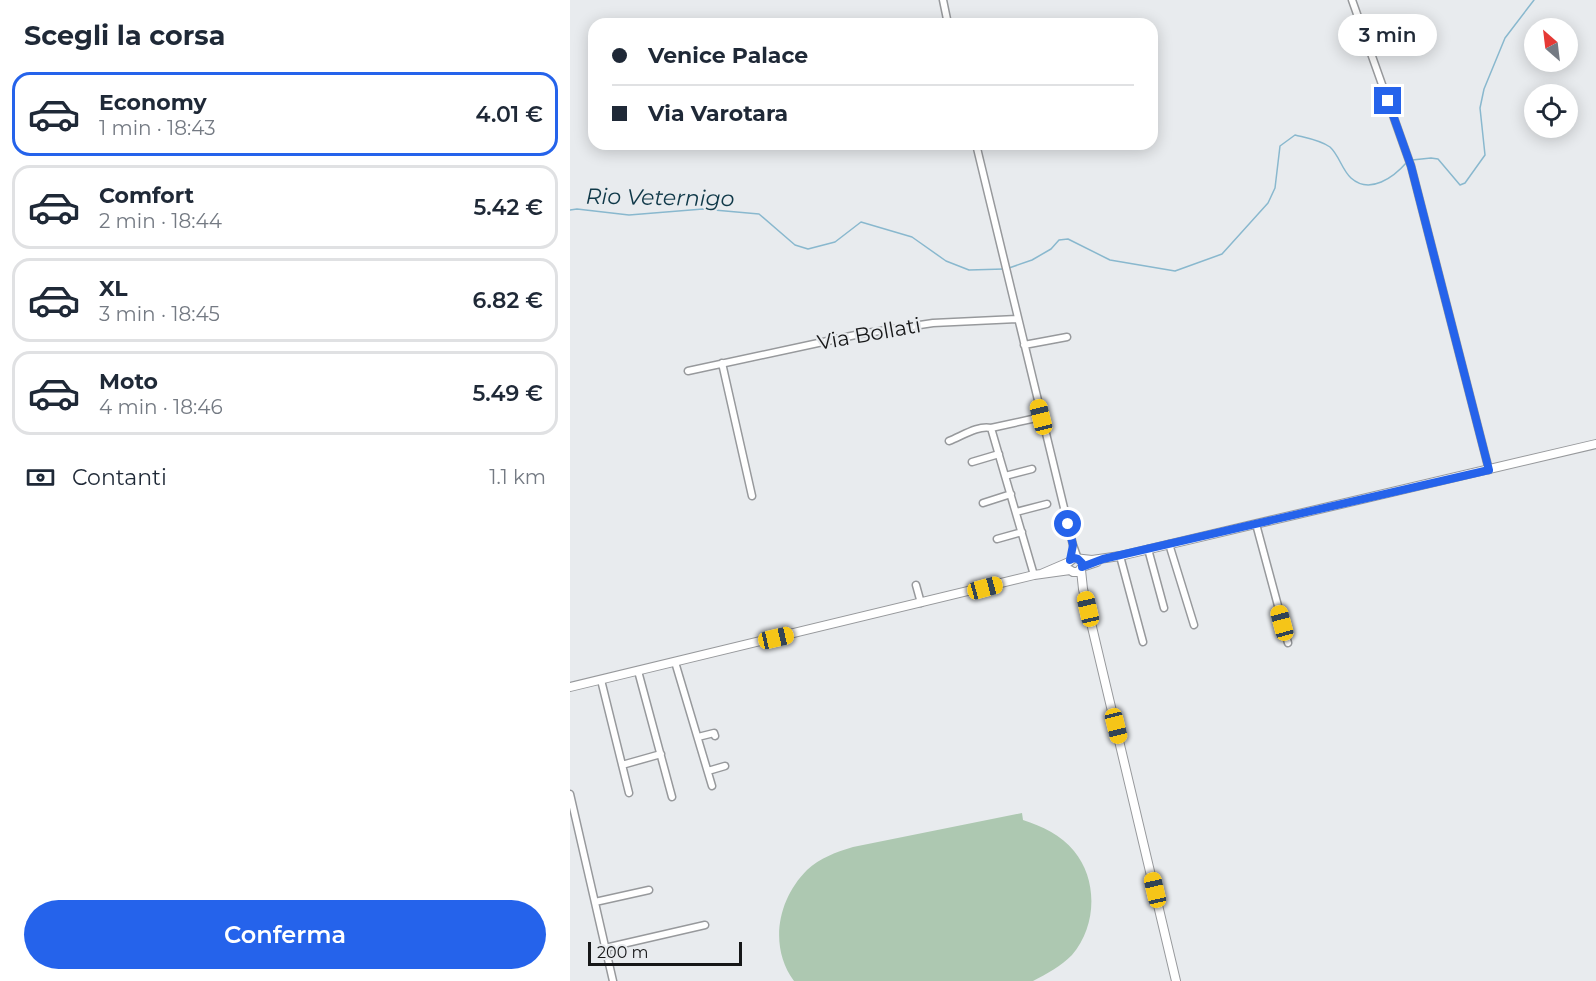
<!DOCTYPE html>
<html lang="it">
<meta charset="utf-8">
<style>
body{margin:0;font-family:Montserrat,sans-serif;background:#f2f2f3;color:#1f2937;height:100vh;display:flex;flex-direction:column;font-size:22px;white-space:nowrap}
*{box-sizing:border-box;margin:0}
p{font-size:20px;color:#747a83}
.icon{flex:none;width:33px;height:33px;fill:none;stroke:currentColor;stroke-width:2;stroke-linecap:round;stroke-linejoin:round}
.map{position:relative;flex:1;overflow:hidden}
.side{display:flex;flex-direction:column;background:#fff;width:570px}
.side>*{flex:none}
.banner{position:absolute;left:18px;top:18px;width:570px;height:132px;border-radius:18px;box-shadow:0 3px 15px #0003;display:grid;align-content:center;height:132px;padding:0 24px;background:#fff}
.needle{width:39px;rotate:332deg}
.fabs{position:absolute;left:954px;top:18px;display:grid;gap:12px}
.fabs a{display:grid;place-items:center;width:54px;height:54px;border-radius:50%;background:#fff;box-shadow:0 3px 15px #0003;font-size:30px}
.scale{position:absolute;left:18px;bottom:15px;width:154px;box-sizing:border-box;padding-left:6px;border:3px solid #161718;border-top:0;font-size:16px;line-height:21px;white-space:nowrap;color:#161718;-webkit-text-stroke:4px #e8ebee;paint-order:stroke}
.end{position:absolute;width:27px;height:27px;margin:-14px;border:8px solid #2563eb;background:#fff;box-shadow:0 0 0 3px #fff}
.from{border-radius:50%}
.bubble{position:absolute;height:42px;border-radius:21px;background:#fff;box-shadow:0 3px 15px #0003;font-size:20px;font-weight:600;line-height:42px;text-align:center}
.car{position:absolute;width:18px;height:36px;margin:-18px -9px;border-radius:8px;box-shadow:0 0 4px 2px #0007;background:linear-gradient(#f5c518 24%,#345 0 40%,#f5c518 0 76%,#345 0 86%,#f5c518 0)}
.banner b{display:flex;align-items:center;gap:21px;height:57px;font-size:22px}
.banner b+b{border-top:2px solid #e0e1e3}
.banner i{width:15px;height:15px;background:#1f2937}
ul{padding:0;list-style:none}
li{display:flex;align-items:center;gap:18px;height:84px;margin:0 12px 9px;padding:0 12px;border:3px solid #e0e1e3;border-radius:18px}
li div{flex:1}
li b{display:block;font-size:22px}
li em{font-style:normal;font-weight:600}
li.current{border-color:#2563eb}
li>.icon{width:54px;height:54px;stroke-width:1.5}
h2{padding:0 24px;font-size:27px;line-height:72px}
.pay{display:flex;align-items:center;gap:15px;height:66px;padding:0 24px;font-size:22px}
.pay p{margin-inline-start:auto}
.primary-button{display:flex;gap:12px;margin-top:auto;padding:12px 24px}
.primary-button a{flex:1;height:69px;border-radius:36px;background:#2563eb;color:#fff;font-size:24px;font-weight:600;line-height:69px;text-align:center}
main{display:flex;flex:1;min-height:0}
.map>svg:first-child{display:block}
.pitch{fill:#adc8b1}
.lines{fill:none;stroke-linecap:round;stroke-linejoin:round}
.stream{stroke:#89b8ce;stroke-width:1.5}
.minor-casing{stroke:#97999c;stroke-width:9}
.major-casing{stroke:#97999c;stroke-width:10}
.minor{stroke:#fff;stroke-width:6}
.major{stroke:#fff;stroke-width:8}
.route{stroke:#2563eb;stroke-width:8}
.labels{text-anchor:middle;stroke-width:4.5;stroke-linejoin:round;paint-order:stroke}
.street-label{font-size:21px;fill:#161718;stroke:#e8ebee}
.water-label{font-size:22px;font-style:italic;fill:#0f3848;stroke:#e8ebee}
</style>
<main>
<section class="side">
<h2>Scegli la corsa</h2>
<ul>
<li class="current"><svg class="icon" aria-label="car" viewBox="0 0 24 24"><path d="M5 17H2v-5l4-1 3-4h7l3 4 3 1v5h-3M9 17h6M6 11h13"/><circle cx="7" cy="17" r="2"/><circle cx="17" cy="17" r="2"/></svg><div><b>Economy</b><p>1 min · 18:43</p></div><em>4.01 €</em></li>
<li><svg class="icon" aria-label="car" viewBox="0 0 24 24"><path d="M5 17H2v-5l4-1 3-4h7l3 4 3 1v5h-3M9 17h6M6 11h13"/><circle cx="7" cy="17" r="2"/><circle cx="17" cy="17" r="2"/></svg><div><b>Comfort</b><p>2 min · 18:44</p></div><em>5.42 €</em></li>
<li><svg class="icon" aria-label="car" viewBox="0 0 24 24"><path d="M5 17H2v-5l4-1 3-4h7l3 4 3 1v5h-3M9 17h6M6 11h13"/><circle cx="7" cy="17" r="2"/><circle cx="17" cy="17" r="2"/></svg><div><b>XL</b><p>3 min · 18:45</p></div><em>6.82 €</em></li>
<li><svg class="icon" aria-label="car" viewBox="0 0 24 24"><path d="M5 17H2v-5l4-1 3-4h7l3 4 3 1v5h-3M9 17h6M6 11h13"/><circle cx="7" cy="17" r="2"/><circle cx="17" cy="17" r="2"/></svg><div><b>Moto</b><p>4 min · 18:46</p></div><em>5.49 €</em></li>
</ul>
<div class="pay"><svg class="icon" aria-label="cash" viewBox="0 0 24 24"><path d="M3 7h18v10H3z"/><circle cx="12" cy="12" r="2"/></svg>Contanti<p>1.1 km</p></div>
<div class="primary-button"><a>Conferma</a></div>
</section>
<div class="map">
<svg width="1026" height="981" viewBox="0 0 1026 981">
<rect width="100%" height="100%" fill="#e8ebee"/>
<!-- pitch -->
<path class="pitch" d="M452 813 453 820C472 826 491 835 504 851 528 880 527 926 502 955 491 966 477 974 463 981H224C199 947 207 900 237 870 250 858 266 852 283 847Z"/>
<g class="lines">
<!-- stream -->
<path class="stream" d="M842 160 861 158 868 159 890 185 895 183 915 155 910 108 914 89 935 38 964 0
M0 210 7 209 59 215 133 209 189 214 225 245 238 249 265 242 291 222 342 237 376 261 399 270 434 269
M439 268 462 260 481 249 489 240 498 239 540 260 605 271 652 254 698 203 705 188 710 146 725 135C737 138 750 140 760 147 769 155 772 170 781 178 800 195 824 177 837 162"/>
<!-- minor casing -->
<g class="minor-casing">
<path id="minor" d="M373 0 378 24
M782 0 841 166 919 470
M406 144 503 545 508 559
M454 345 497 337
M152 363 182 496
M118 371 290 334 363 323 447 319
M379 441C392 436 408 425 421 428
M402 462 429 454
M435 476 462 469
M413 503 441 494
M446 512 477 504
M686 524 718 643
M427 539 452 532
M599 544 624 625
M578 549 594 608
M550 556 573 642
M464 575 421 428 471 417
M346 585 351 603
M105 662 142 786
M68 671 102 797
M31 680 59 793
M128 737 144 733 145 736
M52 765 91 754
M138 771 155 766
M0 794 43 981
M25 902 79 890
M35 948 135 925"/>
</g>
<!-- major casing -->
<g class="major-casing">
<path id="major" d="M511 570 513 589 606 981
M471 574 499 562 504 558 522 560 550 556 1026 444
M0 687 464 575 500 570 503 572H508L512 567 527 562"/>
</g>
<!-- minor -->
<use href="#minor" class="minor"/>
<!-- major -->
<use href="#major" class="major"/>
</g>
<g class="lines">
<!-- route -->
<path class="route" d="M498 524 503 545 500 560 504 558 508 559 512 563V567L533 559 919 470 841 166 818 101"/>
</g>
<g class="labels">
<!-- street labels -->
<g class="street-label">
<text transform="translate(299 334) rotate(-10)" y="7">Via Bollati</text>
</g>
<!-- water labels -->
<g class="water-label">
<text transform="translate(90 197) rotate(1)" y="8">Rio Veternigo</text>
</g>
</g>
</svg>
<div class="fabs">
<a><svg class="needle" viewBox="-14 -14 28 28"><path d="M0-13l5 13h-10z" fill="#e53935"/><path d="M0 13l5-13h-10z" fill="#747a83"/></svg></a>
<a><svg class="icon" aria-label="locate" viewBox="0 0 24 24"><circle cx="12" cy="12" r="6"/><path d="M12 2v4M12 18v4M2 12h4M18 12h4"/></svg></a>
</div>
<div class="scale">200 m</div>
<i class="end from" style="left:498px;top:524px"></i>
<i class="end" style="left:818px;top:101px"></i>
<div class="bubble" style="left:768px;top:14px;width:99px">3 min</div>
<i class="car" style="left:471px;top:417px;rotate:346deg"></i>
<i class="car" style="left:415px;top:588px;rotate:75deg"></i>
<i class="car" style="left:518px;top:609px;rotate:347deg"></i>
<i class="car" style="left:712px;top:623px;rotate:345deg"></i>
<i class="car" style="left:206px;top:638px;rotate:77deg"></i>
<i class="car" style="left:546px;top:726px;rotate:166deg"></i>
<i class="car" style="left:585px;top:890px;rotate:347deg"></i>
<div class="banner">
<b><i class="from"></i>Venice Palace</b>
<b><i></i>Via Varotara</b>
</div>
</div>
</main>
